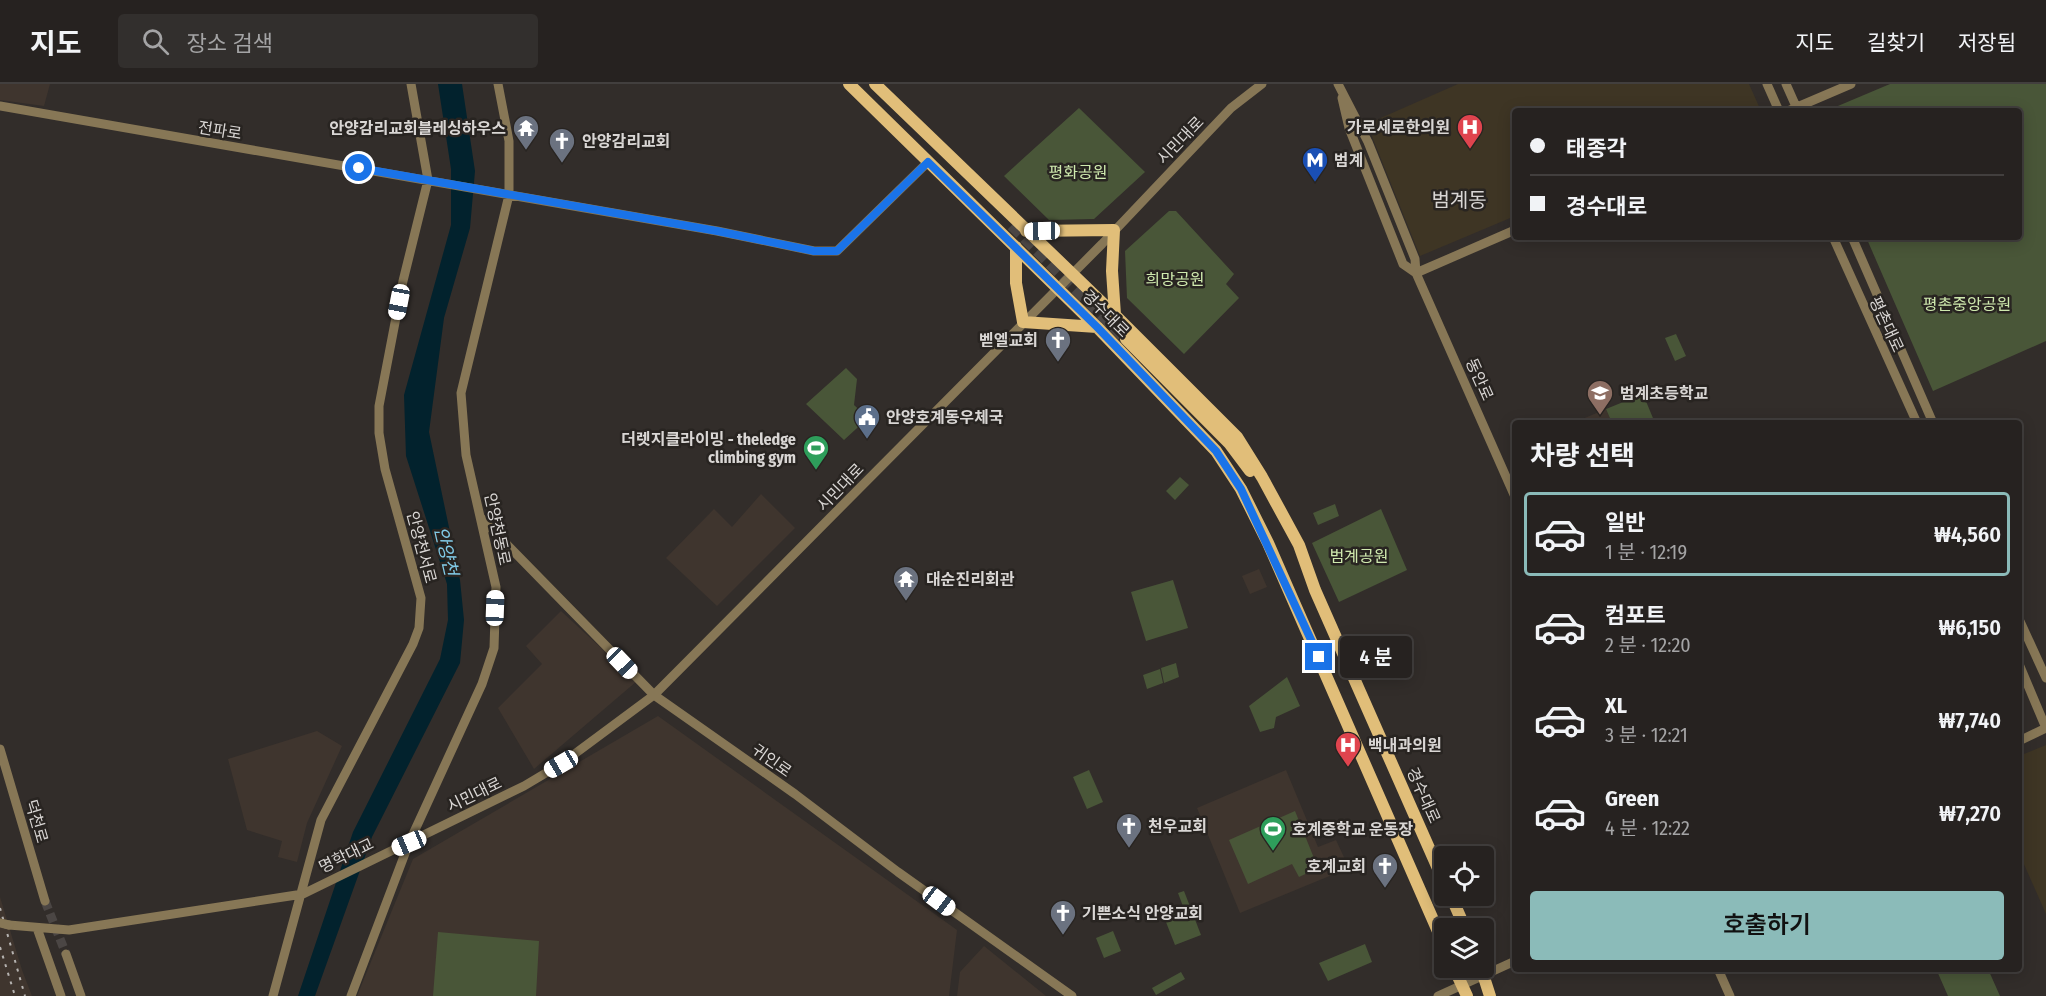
<!DOCTYPE html>
<html lang="ko">
<meta charset="utf-8">
<style>
body{margin:0;font-family:"Fira Sans Condensed","Noto Sans KR",sans-serif;background:#322f2d;color:#f1f3f6;height:100vh;display:flex;flex-direction:column;font-size:22px;white-space:nowrap}
*{box-sizing:border-box;margin:0}
p{font-size:20px;color:#a4a4a5}
.icon{flex:none;width:33px;height:33px;fill:none;stroke:currentColor;stroke-width:2;stroke-linecap:round;stroke-linejoin:round}
.map{position:relative;flex:1;overflow:hidden}
.details{position:absolute;left:1512px;top:336px;width:510px;height:552px;display:flex;flex-direction:column;background:#262220;border-radius:6px;box-shadow:0 3px 15px #0003,0 0 0 2px #423f3e}
.details>*{flex:none}
.banner{position:absolute;left:1512px;top:24px;width:510px;height:132px;border-radius:6px;box-shadow:0 3px 15px #0003,0 0 0 2px #423f3e;display:grid;align-content:center;height:132px;padding:0 18px;background:#262220}
.fabs{position:absolute;left:1434px;top:762px;display:grid;gap:12px}
.fabs a{display:grid;place-items:center;width:60px;height:60px;border-radius:6px;background:#262220;box-shadow:0 3px 15px #0003,0 0 0 2px #423f3e;font-size:30px}
.end{position:absolute;width:27px;height:27px;margin:-14px;border:8px solid #1a73e8;background:#fff;box-shadow:0 0 0 3px #fff}
.from{border-radius:50%}
.bubble{position:absolute;height:42px;border-radius:6px;background:#262220;box-shadow:0 3px 15px #0003,0 0 0 2px #423f3e;font-size:20px;font-weight:600;line-height:42px;text-align:center}
.car{position:absolute;width:18px;height:36px;margin:-18px -9px;border-radius:8px;box-shadow:0 0 4px 2px #0007;background:linear-gradient(#fff 24%,#345 0 40%,#fff 0 76%,#345 0 86%,#fff 0)}
.banner b{display:flex;align-items:center;gap:21px;height:57px;font-size:22px}
.banner b+b{border-top:2px solid #423f3e}
.banner i{width:15px;height:15px;background:#f1f3f6}
ul{padding:0;list-style:none}
li{display:flex;align-items:center;gap:18px;height:84px;margin:0 12px 9px;padding:0 6px;border:3px solid transparent;border-radius:6px}
li div{flex:1}
li b{display:block;font-size:22px}
li em{font-style:normal;font-weight:600}
li.current{border-color:#8bbbb9}
li>.icon{width:54px;height:54px;stroke-width:1.5}
h2{padding:0 18px;font-size:27px;line-height:72px}
.cta{display:flex;gap:12px;margin-top:auto;padding:12px 18px}
.cta a{flex:1;height:69px;border-radius:6px;background:#8bbbb9;color:#111;font-size:24px;font-weight:600;line-height:69px;text-align:center}
header{display:flex;align-items:center;gap:36px;box-sizing:border-box;height:84px;padding:0 30px;background:#262220;border-bottom:2px solid #423f3e}
header strong{font-size:28px}
nav{display:flex;gap:33px;margin-inline-start:auto;font-size:21px}
.search{width:420px;height:54px;background:#322f2d;display:flex;align-items:center;gap:15px;box-sizing:border-box;padding:0 21px;border-radius:6px;color:#a4a4a5;font-size:22px}
.map>svg:first-child{display:block}
.commercial{fill:#3e3524}
.built{fill:#3f352e}
.green{fill:#495638}
.water{fill:#02222d}
.lines{fill:none;stroke-linecap:round;stroke-linejoin:round}
.tertiary-tunnel{stroke:#4b4644;stroke-width:9;stroke-dasharray:9 4.5;stroke-linecap:butt}
.primary-tunnel{stroke:#4b4644;stroke-width:12;stroke-dasharray:12 6;stroke-linecap:butt}
.tertiary{stroke:#877756;stroke-width:9}
.primary{stroke:#e1be79;stroke-width:12}
.rail{stroke:#b6b3b1;stroke-width:2;stroke-dasharray:3 6;stroke-linecap:butt}
.tertiary-bridge{stroke:#877756;stroke-width:9}
.route{stroke:#1a73e8;stroke-width:8}
.labels{text-anchor:middle;stroke-width:5;stroke-linejoin:round;paint-order:stroke}
.poi-label{font-size:16px;font-weight:bold;fill:#d9d6d4;stroke:#282421;text-anchor:start}
.street-label{font-size:16px;fill:#d9d6d4;stroke:#282421}
.park-label{font-size:16px;fill:#cfe9ae;stroke:#282421}
.water-label{font-size:18px;font-style:italic;fill:#81cae7;stroke:#282421}
.quarter-label{font-size:20px;fill:#d9d6d4;stroke:#282421}
</style>
<header>
<strong>지도</strong>
<div class="search"><svg class="icon" aria-label="search" viewBox="0 0 24 24"><circle cx="10" cy="10" r="6"/><path d="M15 15l6 6"/></svg>장소 검색</div>
<nav><a>지도</a><a>길찾기</a><a>저장됨</a></nav>
</header>
<div class="map">
<svg width="2046" height="912" viewBox="0 0 2046 912">
<rect width="100%" height="100%" fill="#322d2a"/>
<!-- commercial -->
<path class="commercial" d="M1458 0H1749L1761 27H1515V132L1420 172 1367 40Z
M2046 661V830L2019 769V672Z"/>
<!-- built -->
<path class="built" d="M0 0H50L44 22 0 16Z
M1606 325 1612 339H1573Z
M761 410 795 444 717 522 666 474 714 425 732 443Z
M1259 485 1267 503 1250 510 1242 492Z
M561 527 637 597 534 685 498 624 542 580 526 562Z
M658 632 957 846 949 912H357L413 775Z
M317 647 342 662 307 739 297 778 278 773 282 757 247 746 228 675Z
M1286 686 1318 763 1336 756 1349 784 1240 829 1197 724Z
M0 813 22 886 32 912H0Z
M984 862 1046 912H957L960 888Z"/>
<!-- green -->
<path class="green" d="M1890 0H2046V257L1933 307 1866 153H2019V27H1826Z
M1079 24 1145 88 1094 135 1049 136 1004 92Z
M1169 127H1176L1234 190 1226 200 1239 214 1184 270 1127 214 1125 167Z
M1676 250 1686 272 1675 277 1665 254Z
M846 284 857 295 854 321 868 334 844 356 806 320Z
M1643 310 1655 339H1612L1606 325Z
M1180 393 1189 401 1175 416 1166 407Z
M1335 420 1339 432 1318 441 1313 429Z
M1381 425 1407 486 1339 518 1312 459Z
M1173 496 1188 544 1146 557 1131 508Z
M1176 579 1179 593 1164 599 1161 584Z
M1160 585 1163 599 1147 605 1143 591Z
M1287 593 1300 622 1276 633 1274 644 1260 648 1249 622Z
M1089 686 1103 718 1087 725 1073 693Z
M1295 727 1318 784 1299 793 1292 780 1248 800 1229 756Z
M1184 807 1201 851 1175 861 1164 833 1184 825 1178 809Z
M1113 847 1121 867 1104 874 1096 854Z
M438 848 539 857 536 912H433Z
M1365 860 1372 878 1328 897 1319 879Z
M1942 885H1988L2000 912H1948L1937 887Z
M1181 888 1185 895 1156 911 1152 904Z"/>
<!-- water -->
<path class="water" d="M438 0H462L475 87 470 144 444 234 429 348 460 496 464 536 460 579 372 753 315 912H298L353 748 440 575 448 536 447 500 406 372 404 311 451 141V85Z"/>
<g class="lines">
<!-- tertiary-tunnel -->
<path class="tertiary-tunnel" d="M45 817 66 870"/>
<!-- primary-tunnel -->
<path class="primary-tunnel" d="M1012 141 1126 255"/>
<!-- tertiary -->
<path class="tertiary" d="M1338 0 1368 58 1415 175 1416 189 1515 413
M1767 0 1779 27
M1786 0 1798 27
M1342 14 1349 44 1403 180 1416 189
M0 22 717 147 814 167H837L928 78
M1788 27 1851 0
M1833 153 1917 339
M1852 153 1933 339
M1416 189 1515 146
M481 434 654 611 795 710 898 788 1072 912
M2019 535 2046 594
M2019 580 2046 644
M2019 657 2046 644
M0 665 45 817
M9 841 69 846 303 810 524 702 561 680 654 611 1102 160 1231 24 1262 0
M37 844 61 912
M66 870 81 912
M1718 885 1730 912
M273 912 321 736 413 560 419 544 421 514 385 385 379 349V322L403 197 428 96 411 0
M351 912 409 759 482 600 494 564 496 503 466 371 461 309 509 111V57L498 0
M1438 912 1515 877"/>
<!-- primary -->
<path class="primary" d="M849 0 1097 243 1216 367 1241 405 1268 459 1444 861
M875 0 1115 231 1237 353 1262 393 1299 461 1315 506 1444 798
M1026 147 1114 146 1112 187 1115 231
M1016 163V199L1023 238 1097 243
M1126 255 1229 359 1250 387
M1451 812 1465 844
M1454 884 1467 912
M1481 884 1490 912"/>
<!-- rail -->
<path class="rail" d="M0 824 25 912
M0 863 15 912"/>
<!-- tertiary-bridge -->
<path class="tertiary-bridge" d="M0 839 9 841"/>
</g>
<g class="lines">
<!-- route -->
<path class="route" d="M359 84 717 147 814 167H837L928 78 1097 243 1216 367 1241 405 1319 573"/>
</g>
<!-- icons -->
<defs>
<g id="hospital-pin" transform="scale(1.35)"><path d="M0 17L-7.5 6A9.5 9.5 0 1 1 7.5 6Z" fill="#e0444e" stroke="#282421"/><path d="M-5-5h3v3.5h4V-5h3V5h-3V1.5h-4V5h-3Z" fill="#fff"/></g>
<g id="temple-pin" transform="scale(1.35)"><path d="M0 17L-7.5 6A9.5 9.5 0 1 1 7.5 6Z" fill="#6b7280" stroke="#282421"/><path d="M0-6L5-2H3V0L6.5 2.5H4V6H1.5V3h-3V6H-4V2.5H-6.5L-3 0V-2H-5Z" fill="#fff"/></g>
<g id="church-pin" transform="scale(1.35)"><path d="M0 17L-7.5 6A9.5 9.5 0 1 1 7.5 6Z" fill="#6b7280" stroke="#282421"/><path d="M-1.2-6h2.4v3.5h3.3v2.4h-3.3V6h-2.4V-.1h-3.3v-2.4h3.3Z" fill="#fff"/></g>
<g id="metro-pin" transform="scale(1.35)"><path d="M0 17L-7.5 6A9.5 9.5 0 1 1 7.5 6Z" fill="#1a4fb4" stroke="#282421"/><path d="M-5.5 5V-5H-3L0 0L3-5H5.5V5H3V-.5L0 4L-3-.5V5Z" fill="#fff"/></g>
<g id="school-pin" transform="scale(1.35)"><path d="M0 17L-7.5 6A9.5 9.5 0 1 1 7.5 6Z" fill="#8d6e63" stroke="#282421"/><path d="M0-5L7-2L0 1L-7-2ZM-4 1L0 2.5L4 1V4Q0 6-4 4Z" fill="#fff"/></g>
<g id="civic-pin" transform="scale(1.35)"><path d="M0 17L-7.5 6A9.5 9.5 0 1 1 7.5 6Z" fill="#5c6f8a" stroke="#282421"/><path d="M-.6-6.5H3V-4.5H.6V-3L4-1V1h2V6H-6V1h2V-1L-.6-3ZM-1.2 2.5V6h2.4V2.5Z" fill="#fff"/></g>
<g id="stadium-pin" transform="scale(1.35)"><path d="M0 17L-7.5 6A9.5 9.5 0 1 1 7.5 6Z" fill="#2e9e5b" stroke="#282421"/><path d="M0-5a6.5 5 0 1 0 0 10a6.5 5 0 1 0 0-10ZM-3.5-1.8h7v3.6h-7Z" fill="#fff"/></g>
</defs>
<g fill-rule="evenodd">
<use href="#hospital-pin" x="1470" y="43"/>
<use href="#temple-pin" x="526" y="44"/>
<use href="#church-pin" x="562" y="57"/>
<use href="#metro-pin" x="1315" y="76"/>
<use href="#church-pin" x="1058" y="256"/>
<use href="#school-pin" x="1600" y="309"/>
<use href="#civic-pin" x="867" y="333"/>
<use href="#stadium-pin" x="816" y="364"/>
<use href="#temple-pin" x="906" y="495"/>
<use href="#hospital-pin" x="1348" y="661"/>
<use href="#church-pin" x="1129" y="742"/>
<use href="#stadium-pin" x="1273" y="745"/>
<use href="#church-pin" x="1385" y="782"/>
<use href="#church-pin" x="1063" y="829"/>
</g>
<g class="labels">
<!-- poi labels -->
<g class="poi-label">
<text x="1450" y="49" text-anchor="end">가로세로한의원</text>
<text x="506" y="50" text-anchor="end">안양감리교회블레싱하우스</text>
<text x="582" y="63">안양감리교회</text>
<text x="1334" y="82">범계</text>
<text x="1038" y="262" text-anchor="end">벧엘교회</text>
<text x="1620" y="315">범계초등학교</text>
<text x="886" y="339">안양호계동우체국</text>
<text x="796" y="361" text-anchor="end">더렛지클라이밍 - theledge<tspan x="796" dy="18">climbing gym</tspan></text>
<text x="926" y="501">대순진리회관</text>
<text x="1368" y="667">백내과의원</text>
<text x="1148" y="748">천우교회</text>
<text x="1292" y="751">호계중학교 운동장</text>
<text x="1366" y="788" text-anchor="end">호계교회</text>
<text x="1082" y="835">기쁜소식 안양교회</text>
</g>
<!-- street labels -->
<g class="street-label">
<text transform="translate(220 46) rotate(9)" y="6">전파로</text>
<text transform="translate(1180 56) rotate(-46)" y="6">시민대로</text>
<text transform="translate(1106 229) rotate(45)" y="6">경수대로</text>
<text transform="translate(1887 240) rotate(65)" y="6">평촌대로</text>
<text transform="translate(1480 295) rotate(66)" y="6">동안로</text>
<text transform="translate(840 403) rotate(-46)" y="6">시민대로</text>
<text transform="translate(498 445) rotate(78)" y="6">안양천동로</text>
<text transform="translate(422 463) rotate(75)" y="6">안양천서로</text>
<text transform="translate(772 676) rotate(35)" y="6">귀인로</text>
<text transform="translate(474 710) rotate(-26)" y="6">시민대로</text>
<text transform="translate(1424 711) rotate(66)" y="6">경수대로</text>
<text transform="translate(37 737) rotate(74)" y="6">덕천로</text>
<text transform="translate(346 771) rotate(-26)" y="6">명학대교</text>
</g>
<!-- park labels -->
<g class="park-label">
<text x="1078" y="94">평화공원</text>
<text x="1175" y="201">희망공원</text>
<text x="1967" y="226">평촌중앙공원</text>
<text x="1359" y="478">범계공원</text>
</g>
<!-- water labels -->
<g class="water-label">
<text transform="translate(446 467) rotate(77)" y="6">안양천</text>
</g>
<!-- quarter labels -->
<g class="quarter-label">
<text x="1459" y="123">범계동</text>
</g>
</g>
</svg>
<div class="fabs">
<a><svg class="icon" aria-label="locate" viewBox="0 0 24 24"><circle cx="12" cy="12" r="6"/><path d="M12 2v4M12 18v4M2 12h4M18 12h4"/></svg></a>
<a><svg class="icon" aria-label="layers" viewBox="0 0 24 24"><path d="M12 4l9 5-9 5-9-5zM3 14l9 5 9-5"/></svg></a>
</div>
<i class="end from" style="left:359px;top:84px"></i>
<i class="end" style="left:1319px;top:573px"></i>
<div class="bubble" style="left:1340px;top:552px;width:72px">4 분</div>
<i class="car" style="left:1042px;top:147px;rotate:269deg"></i>
<i class="car" style="left:399px;top:218px;rotate:191deg"></i>
<i class="car" style="left:495px;top:524px;rotate:2deg"></i>
<i class="car" style="left:622px;top:579px;rotate:136deg"></i>
<i class="car" style="left:561px;top:680px;rotate:240deg"></i>
<i class="car" style="left:409px;top:759px;rotate:247deg"></i>
<i class="car" style="left:939px;top:817px;rotate:127deg"></i>
<div class="banner">
<b><i class="from"></i>태종각</b>
<b><i></i>경수대로</b>
</div>
<section class="details">
<h2>차량 선택</h2>
<ul>
<li class="current"><svg class="icon" aria-label="car" viewBox="0 0 24 24"><path d="M5 17H2v-5l4-1 3-4h7l3 4 3 1v5h-3M9 17h6M6 11h13"/><circle cx="7" cy="17" r="2"/><circle cx="17" cy="17" r="2"/></svg><div><b>일반</b><p>1 분 · 12:19</p></div><em>₩4,560</em></li>
<li><svg class="icon" aria-label="car" viewBox="0 0 24 24"><path d="M5 17H2v-5l4-1 3-4h7l3 4 3 1v5h-3M9 17h6M6 11h13"/><circle cx="7" cy="17" r="2"/><circle cx="17" cy="17" r="2"/></svg><div><b>컴포트</b><p>2 분 · 12:20</p></div><em>₩6,150</em></li>
<li><svg class="icon" aria-label="car" viewBox="0 0 24 24"><path d="M5 17H2v-5l4-1 3-4h7l3 4 3 1v5h-3M9 17h6M6 11h13"/><circle cx="7" cy="17" r="2"/><circle cx="17" cy="17" r="2"/></svg><div><b>XL</b><p>3 분 · 12:21</p></div><em>₩7,740</em></li>
<li><svg class="icon" aria-label="car" viewBox="0 0 24 24"><path d="M5 17H2v-5l4-1 3-4h7l3 4 3 1v5h-3M9 17h6M6 11h13"/><circle cx="7" cy="17" r="2"/><circle cx="17" cy="17" r="2"/></svg><div><b>Green</b><p>4 분 · 12:22</p></div><em>₩7,270</em></li>
</ul>
<div class="cta"><a>호출하기</a></div>
</section>
</div>
